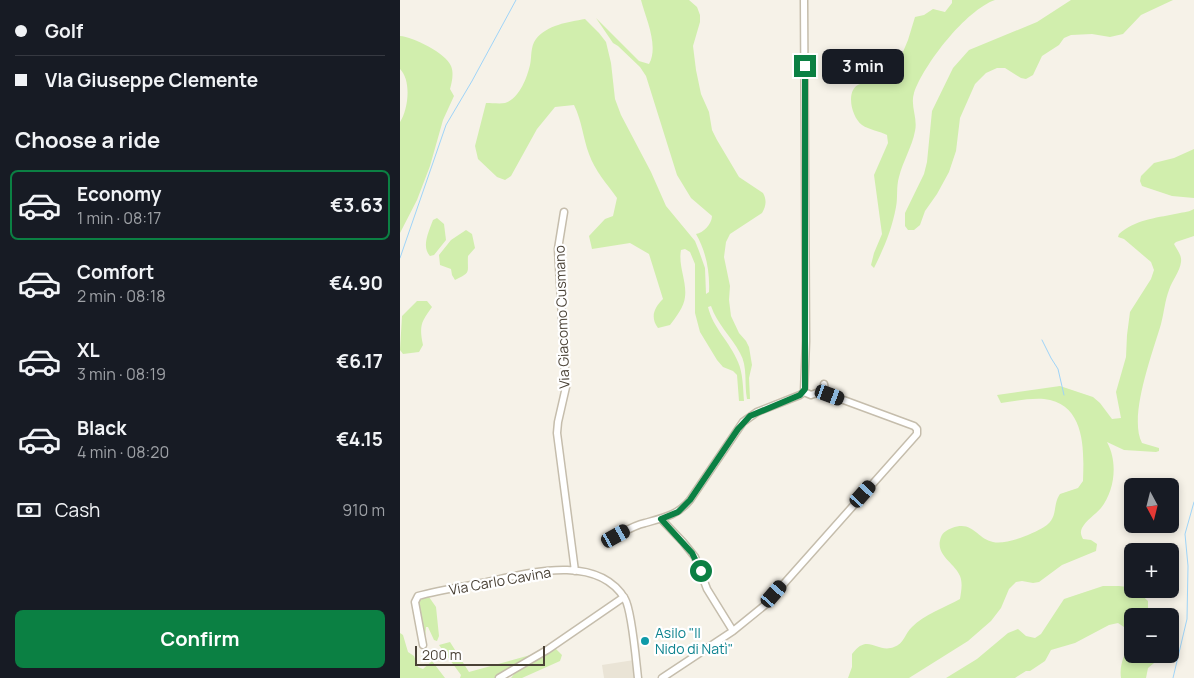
<!DOCTYPE html>
<meta charset="utf-8">
<style>
body{margin:0;font-family:Manrope,sans-serif;background:#20242c;color:#f1f3f6;height:100vh;display:flex;flex-direction:column;font-size:19px;white-space:nowrap}
*{box-sizing:border-box;margin:0}
p{font-size:16px;color:#9ea1a6}
.icon{flex:none;width:28px;height:28px;fill:none;stroke:currentColor;stroke-width:2;stroke-linecap:round;stroke-linejoin:round}
.map{position:relative;flex:1;overflow:hidden}
.drawer{display:flex;flex-direction:column;background:#171b24;width:400px}
.drawer>*{flex:none}
.top-card{display:grid;align-content:center;height:110px;padding:0 15px;background:#171b24}
.needle{width:32px;rotate:173deg}
.fabs{position:absolute;left:724px;top:478px;display:grid;gap:10px}
.fabs a{display:grid;place-items:center;width:55px;height:55px;border-radius:8px;background:#171b24;box-shadow:0 2px 8px #0003;font-size:25px}
.scale{position:absolute;left:15px;bottom:12px;width:130px;box-sizing:border-box;padding-left:5px;border:2px solid #4a4236;border-top:0;font-size:14px;line-height:18px;white-space:nowrap;color:#4a4236;-webkit-text-stroke:4px #fff;paint-order:stroke}
.end{position:absolute;width:22px;height:22px;margin:-11px;border:6px solid #0b8043;background:#fff;box-shadow:0 0 0 2px #fff}
.from{border-radius:50%}
.bubble{position:absolute;height:35px;border-radius:8px;background:#171b24;box-shadow:0 2px 8px #0003;font-size:16px;font-weight:700;line-height:35px;text-align:center}
.car{position:absolute;width:15px;height:30px;margin:-15px -8px;border-radius:6px;box-shadow:0 0 4px 1px #0007;background:linear-gradient(#222 24%,#8ab4d8 0 40%,#222 0 76%,#8ab4d8 0 86%,#222 0)}
.top-card b{display:flex;align-items:center;gap:18px;height:48px;font-size:19px}
.top-card b+b{border-top:1px solid #363941}
.top-card i{width:12px;height:12px;background:#f1f3f6}
ul{padding:0;list-style:none}
li{display:flex;align-items:center;gap:15px;height:70px;margin:0 10px 8px;padding:0 5px;border:2px solid transparent;border-radius:8px}
li div{flex:1}
li b{display:block;font-size:19px}
li em{font-style:normal;font-weight:700}
li.on{border-color:#0b8043}
li>.icon{width:45px;height:45px;stroke-width:1.5}
h2{padding:0 15px;font-size:22px;line-height:60px}
.pay{display:flex;align-items:center;gap:12px;height:55px;padding:0 15px;font-size:19px}
.pay p{margin-inline-start:auto}
.button{display:flex;gap:10px;margin-top:auto;padding:10px 15px}
.button a{flex:1;height:58px;border-radius:8px;background:#0b8043;color:#fff;font-size:20px;font-weight:700;line-height:58px;text-align:center}
main{display:flex;flex:1;min-height:0}
.map>svg:first-child{display:block}
.residential{fill:#eae4d6}
.green{fill:#d1eead}
.lines{fill:none;stroke-linecap:round;stroke-linejoin:round}
.stream{stroke:#9fd4f8;stroke-width:1}
.minor-casing{stroke:#c5bdac;stroke-width:9}
.minor{stroke:#fff;stroke-width:6}
.route{stroke:#0b8043;stroke-width:6}
.culture-dot{fill:#0f9aa8;stroke:#fff;stroke-width:2}
.labels{text-anchor:middle;stroke-width:4.5;stroke-linejoin:round;paint-order:stroke}
.street-label{font-size:14px;fill:#4a4236;stroke:#fff}
.culture-label{font-size:14px;fill:#0d838f;stroke:#fff;text-anchor:start}
</style>
<main>
<section class="drawer">
<div class="top-card">
<b><i class="from"></i>Golf</b>
<b><i></i>VIa Giuseppe Clemente</b>
</div>
<h2>Choose a ride</h2>
<ul>
<li class="on"><svg class="icon" aria-label="car" viewBox="0 0 24 24"><path d="M5 17H2v-5l4-1 3-4h7l3 4 3 1v5h-3M9 17h6M6 11h13"/><circle cx="7" cy="17" r="2"/><circle cx="17" cy="17" r="2"/></svg><div><b>Economy</b><p>1 min · 08:17</p></div><em>€3.63</em></li>
<li><svg class="icon" aria-label="car" viewBox="0 0 24 24"><path d="M5 17H2v-5l4-1 3-4h7l3 4 3 1v5h-3M9 17h6M6 11h13"/><circle cx="7" cy="17" r="2"/><circle cx="17" cy="17" r="2"/></svg><div><b>Comfort</b><p>2 min · 08:18</p></div><em>€4.90</em></li>
<li><svg class="icon" aria-label="car" viewBox="0 0 24 24"><path d="M5 17H2v-5l4-1 3-4h7l3 4 3 1v5h-3M9 17h6M6 11h13"/><circle cx="7" cy="17" r="2"/><circle cx="17" cy="17" r="2"/></svg><div><b>XL</b><p>3 min · 08:19</p></div><em>€6.17</em></li>
<li><svg class="icon" aria-label="car" viewBox="0 0 24 24"><path d="M5 17H2v-5l4-1 3-4h7l3 4 3 1v5h-3M9 17h6M6 11h13"/><circle cx="7" cy="17" r="2"/><circle cx="17" cy="17" r="2"/></svg><div><b>Black</b><p>4 min · 08:20</p></div><em>€4.15</em></li>
</ul>
<div class="pay"><svg class="icon" aria-label="cash" viewBox="0 0 24 24"><path d="M3 7h18v10H3z"/><circle cx="12" cy="12" r="2"/></svg>Cash<p>910 m</p></div>
<div class="button"><a>Confirm</a></div>
</section>
<div class="map">
<svg width="794" height="678" viewBox="0 0 794 678">
<rect width="100%" height="100%" fill="#f6f2e8"/>
<!-- residential -->
<path class="residential" d="M234 660 236 678H204L202 665Z"/>
<!-- green -->
<path class="green" d="M241 0H289L297 7 300 15V22L293 46 296 70 301 94 309 112 312 130 317 140 339 177 363 193C367 200 366 207 362 213L330 234 326 242 324 257 330 286 329 300 331 316 339 333 346 341 349 347 352 365 349 378 350 399H347C344 383 348 367 340 353 331 336 317 324 311 306L308 307C313 328 330 342 338 362 343 373 343 388 344 401H339L337 375 333 371 323 367 317 360 300 332 295 313V264L290 252 285 249 281 250C278 266 287 281 285 297 284 307 276 317 270 325L258 328C250 317 254 308 263 299L249 254 230 243 192 249 189 236 205 219 213 216 217 198C207 184 195 171 189 154 183 138 182 121 174 105L155 107 137 129 111 176 105 180 97 177 78 159 75 146 86 103C92 103 100 104 105 103 119 99 127 78 130 65 132 57 130 47 136 39 147 25 168 22 185 19L199 33 206 42 211 63 215 99 221 115 251 172 266 206 295 241 299 251 305 268 306 294 309 292C310 272 306 251 296 234 303 233 312 224 312 216L291 198 277 175 246 76 240 67 218 46 213 43 196 18 239 61 249 64C259 46 246 19 241 0Z
M552 0H595C566 10 524 64 514 93 510 106 518 118 515 131 512 147 503 161 499 177 496 187 498 198 496 207 492 229 484 248 474 268L471 265 474 253 482 234 474 175 488 143 487 135C480 131 469 130 462 125 451 117 445 89 460 84 471 81 481 82 492 78L508 40 515 17 524 15 533 9 545 12 552 3Z
M671 0H773L741 15 723 34 710 37 692 34 671 35 664 38 659 45 642 56 633 75 626 79 621 78 605 68H597L586 73 575 84 560 118 556 151 549 172 537 194 525 211 520 225 514 230H508L505 226V213L524 174 527 162 532 111 553 68 569 50 637 22Z
M0 36C13 37 46 53 51 66 54 73 52 82 50 89L54 96 43 120 30 166 17 200 0 233V122C8 110 12 81 0 69Z
M794 149V198L772 196 742 186 740 181 741 176 754 163 774 158Z
M794 209V236L776 242 774 244C777 250 782 255 781 262 780 271 772 281 769 290 765 300 764 313 761 324 753 352 728 417 742 443L759 448V451L756 452 724 450 707 442C718 462 715 490 701 508 695 515 686 520 682 528 680 532 681 535 683 539L691 540 697 544 696 551 662 565 639 582 633 583 622 581 616 582 609 589 601 608 591 621 568 641 509 678H448L452 667V654C468 632 477 654 494 647 504 644 505 633 512 627 523 615 546 607 560 599 561 592 563 584 560 576 555 563 534 555 541 537 543 532 547 530 552 528 573 520 577 539 593 542 606 545 633 534 644 527 659 518 652 505 660 494L678 488 683 481C684 450 686 404 644 399 630 398 614 401 601 403L597 395 660 386 693 397 700 403 712 419 721 418 716 392 726 357 727 335 730 312 751 279 754 270 751 262 724 239 718 237 719 234C735 220 755 218 775 214 782 212 787 213 794 209Z
M37 218 44 224 46 240 34 255 30 256C21 247 29 231 33 220Z
M66 230 72 234 75 248 68 256C67 273 72 272 55 280L52 275 51 269 40 265 39 255 51 240Z
M17 301H27L32 307C21 322 19 326 23 345L19 352 3 354 0 350 2 316Z
M703 586C725 586 732 584 748 601V616H732V654H765L748 668 746 678H721C718 657 733 651 724 627L718 623 709 625 675 643 651 650 645 661 630 671H626L615 678H546L577 659 608 633 618 629 626 636 635 638 641 634 664 599Z
M29 597 36 607 39 636 37 641 34 640 28 627H26L25 638 23 636 18 603 19 600Z
M0 633 3 635 8 652 14 656 18 667 23 669 32 661 45 678H0Z
M50 642 69 672 134 654 97 678H60L61 675 39 645Z
M155 648 162 655 160 661 122 678H111L115 673Z"/>
<g class="lines">
<!-- stream -->
<path class="stream" d="M0 258 46 125 72 81 116 0
M642 340 651 358 658 369 664 395
M773 678 787 619 788 566 785 534 794 502"/>
<!-- minor casing -->
<g class="minor-casing">
<path id="minor" d="M164 212 158 249 166 387 158 422 157 433 175 571
M404 392 406 341 404 0
M404 392 411 395 425 390
M261 519 283 542 295 557 307 589 333 631
M216 536C225 531 235 525 245 523 263 518 278 515 290 500L343 422 357 412 400 395 404 392
M23 645 15 602 18 596C39 590 61 587 82 583 125 574 197 552 225 599 232 611 236 661 238 678
M99 678 147 650 224 597
M262 678 333 631 365 605 517 434V429L514 426 430 395 425 390 424 384"/>
</g>
<!-- minor -->
<use href="#minor" class="minor"/>
</g>
<g class="lines">
<!-- route -->
<path class="route" d="M301 571 292 553 261 519 278 512 290 500 338 429 350 416 400 395 405 389V66"/>
</g>
<!-- markers -->
<circle class="culture-dot" cx="245" cy="641" r="5"/>
<g class="labels">
<!-- street labels -->
<g class="street-label">
<text transform="translate(162 317) rotate(-92)" y="5">Via Giacomo Cusmano</text>
<text transform="translate(100 581) rotate(-10)" y="5">Via Carlo Cavina</text>
</g>
<!-- culture labels -->
<g class="culture-label">
<text x="255" y="638">Asilo "Il<tspan x="255" dy="16">Nido di Natì"</tspan></text>
</g>
</g>
</svg>
<div class="fabs">
<a><svg class="needle" viewBox="-14 -14 28 28"><path d="M0-13l5 13h-10z" fill="#e53935"/><path d="M0 13l5-13h-10z" fill="#9ea1a6"/></svg></a>
<a>+</a>
<a>−</a>
</div>
<div class="scale">200 m</div>
<i class="end from" style="left:301px;top:571px"></i>
<i class="end" style="left:405px;top:66px"></i>
<div class="bubble" style="left:422px;top:49px;width:82px">3 min</div>
<i class="car" style="left:430px;top:395px;rotate:110deg"></i>
<i class="car" style="left:463px;top:494px;rotate:42deg"></i>
<i class="car" style="left:216px;top:536px;rotate:61deg"></i>
<i class="car" style="left:374px;top:594px;rotate:41deg"></i>
</div>
</main>
